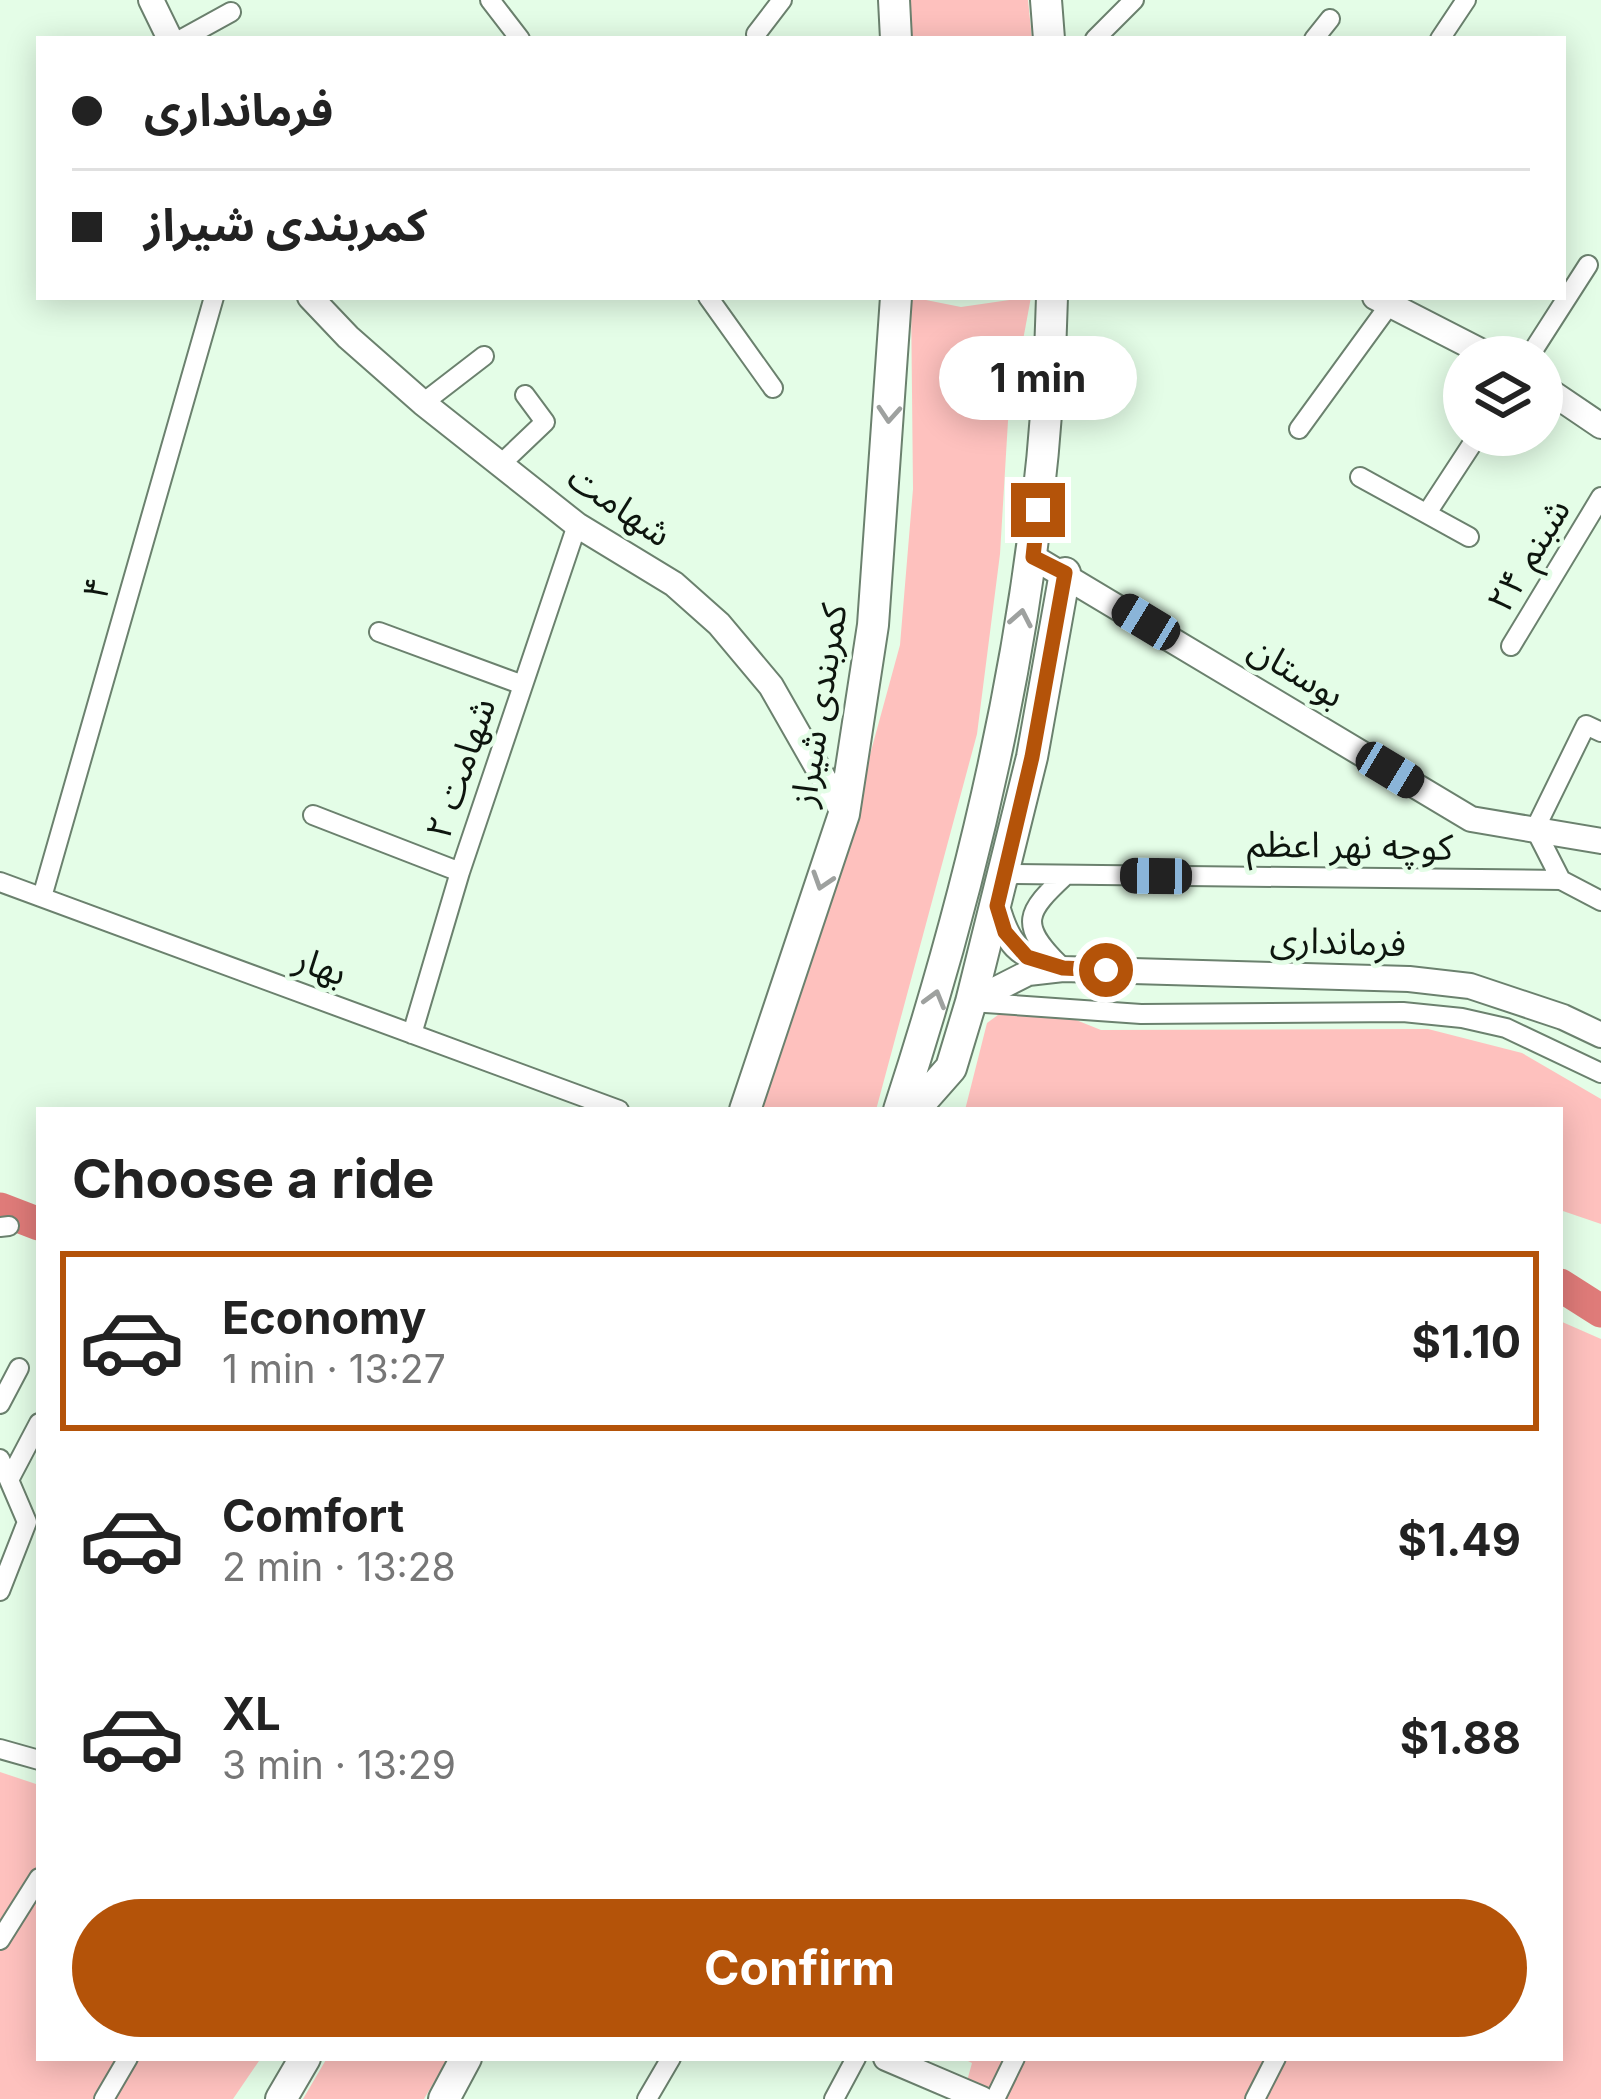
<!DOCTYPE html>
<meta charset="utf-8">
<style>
body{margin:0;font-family:Inter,"Noto Sans Arabic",sans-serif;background:#f6f6f6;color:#222;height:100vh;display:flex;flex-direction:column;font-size:45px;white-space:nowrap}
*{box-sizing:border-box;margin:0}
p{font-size:39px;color:#767676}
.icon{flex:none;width:66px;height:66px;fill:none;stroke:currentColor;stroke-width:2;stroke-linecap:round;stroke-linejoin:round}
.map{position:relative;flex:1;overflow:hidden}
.panel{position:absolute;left:36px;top:1107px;width:1527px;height:954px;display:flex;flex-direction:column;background:#fff;border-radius:0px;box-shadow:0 6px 30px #0003}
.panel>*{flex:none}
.guide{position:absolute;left:36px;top:36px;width:1530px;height:264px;border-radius:0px;box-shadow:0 6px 30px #0003;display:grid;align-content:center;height:264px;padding:0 36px;background:#fff}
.controls{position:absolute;left:1443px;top:336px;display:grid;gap:24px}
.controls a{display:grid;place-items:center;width:120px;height:120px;border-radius:50%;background:#fff;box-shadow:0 6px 30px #0003;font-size:60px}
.end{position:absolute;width:54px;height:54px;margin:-27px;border:15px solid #b45309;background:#fff;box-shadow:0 0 0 6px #fff}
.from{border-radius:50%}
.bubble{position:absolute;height:84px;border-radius:42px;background:#fff;box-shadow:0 6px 30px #0003;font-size:39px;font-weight:700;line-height:84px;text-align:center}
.car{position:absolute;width:36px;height:72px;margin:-36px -18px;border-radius:15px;box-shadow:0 0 9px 3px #0007;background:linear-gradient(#222 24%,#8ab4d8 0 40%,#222 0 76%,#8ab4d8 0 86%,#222 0)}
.guide b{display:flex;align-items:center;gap:42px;height:114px;font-size:45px}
.guide b+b{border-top:3px solid #e0e0e0}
.guide i{width:30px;height:30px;background:#222}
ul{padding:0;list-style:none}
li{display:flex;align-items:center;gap:36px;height:180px;margin:0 24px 18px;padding:0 12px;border:6px solid transparent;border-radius:0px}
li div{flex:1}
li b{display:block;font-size:45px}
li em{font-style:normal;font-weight:700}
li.selected{border-color:#b45309}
li>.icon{width:108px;height:108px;stroke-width:1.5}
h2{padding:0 36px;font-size:54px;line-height:144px}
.button{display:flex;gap:24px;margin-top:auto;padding:24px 36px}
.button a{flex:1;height:138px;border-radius:72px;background:#b45309;color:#fff;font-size:48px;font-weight:700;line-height:138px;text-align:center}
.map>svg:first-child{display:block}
.green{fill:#fec1be}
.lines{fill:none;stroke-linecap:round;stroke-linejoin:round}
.river{stroke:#df7b79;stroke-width:33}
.minor-casing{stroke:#6b816e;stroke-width:22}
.tertiary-casing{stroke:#6b816e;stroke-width:28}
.trunk-casing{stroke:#6b816e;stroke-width:34}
.minor{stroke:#fff;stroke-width:18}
.tertiary{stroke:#fff;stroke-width:24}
.trunk{stroke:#fff;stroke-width:30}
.oneway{stroke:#9ea19f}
.route{stroke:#b45309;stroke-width:15}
.labels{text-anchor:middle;stroke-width:9;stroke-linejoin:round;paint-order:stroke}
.street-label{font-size:36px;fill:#0d150e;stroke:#e4fde7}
</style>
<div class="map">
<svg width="1601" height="2099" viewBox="0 0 1601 2099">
<rect width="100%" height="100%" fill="#e4fde7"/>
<!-- green -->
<path class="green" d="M907 0H1028L1032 39H911Z
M911 297 961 307 1031 297 1008 421 1000 554 977 734 876 1110H762L833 890 900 645 913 489Z
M1002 1012 1066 1016 1101 1030 1428 1029 1522 1053 1601 1099V1224L1560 1210V1110H965L987 1023Z
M1560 1321 1601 1339V2099H962L972 2063 962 2058H1560Z
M0 1772 39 1785V2058H261L233 2099H0Z
M327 2058H448L424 2099H303Z"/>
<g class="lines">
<!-- river -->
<path class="river" d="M0 1209 39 1224
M1560 1285 1601 1311"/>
<!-- minor casing -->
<g class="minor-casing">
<path id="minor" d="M490 0 520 39
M756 34 782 0
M182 39 231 12
M1095 39 1134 0
M1314 39 1330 19
M1440 39 1466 0
M708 297 773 388
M1529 357 1588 265
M423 403 484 356
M1299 429 1390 304
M502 463 545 422 525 395
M1360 477 1469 537
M1427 513 1478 435
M379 632 523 685
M1511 646 1601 497
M1601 732 1586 725 1535 829 1561 880 1601 901
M313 815 460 872
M1006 874 1561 880
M0 882 619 1110
M42 897 214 297
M1060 965C1018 924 1026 912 1066 875
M971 1002 1141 1014 1403 1012 1462 1018 1506 1028 1601 1073
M412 1034 460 872 577 525
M0 1227 9 1226
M0 1404 19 1368
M0 1459 27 1522 0 1591
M9 1480 39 1423
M0 1749 39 1760
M0 1940 39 1878
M104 2099 128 2058
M647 2099 671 2058
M834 2099 856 2058
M995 2099 1015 2058
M1255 2099 1276 2058"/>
</g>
<!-- tertiary casing -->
<g class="tertiary-casing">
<path id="tertiary" d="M151 0 170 39
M310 297 348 337 423 403 577 525 674 584 719 624 771 686 844 814
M1375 297 1492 357
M1542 386 1601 426
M1033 557 1471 819 1601 841
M997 906C1008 945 1017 954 1055 966
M971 1002 1028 973 1063 969 1409 979 1470 986 1563 1017 1601 1035
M886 2058 982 2099"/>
</g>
<!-- trunk casing -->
<g class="trunk-casing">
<path id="trunk" d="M894 0 896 39
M1046 0 1049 39
M745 1110 844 814 873 625 896 297
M899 1110C984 850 1046 571 1052 297
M914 1110 951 1068 971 1002 1032 757 1065 573
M281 2099 305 2058
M444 2099 466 2058"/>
</g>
<!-- minor -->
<use href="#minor" class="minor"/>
<!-- tertiary -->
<use href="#tertiary" class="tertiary"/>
<!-- trunk -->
<use href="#trunk" class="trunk"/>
</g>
<!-- one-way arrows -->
<defs><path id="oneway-chevron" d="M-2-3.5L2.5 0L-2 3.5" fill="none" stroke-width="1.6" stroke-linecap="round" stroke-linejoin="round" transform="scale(3)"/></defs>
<g class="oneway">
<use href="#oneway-chevron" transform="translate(889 414) rotate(94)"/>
<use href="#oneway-chevron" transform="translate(1021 618) rotate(-79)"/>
<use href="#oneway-chevron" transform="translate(822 881) rotate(108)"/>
<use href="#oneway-chevron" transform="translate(935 999) rotate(-74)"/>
</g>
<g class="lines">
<!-- route -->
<path class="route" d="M1038 510 1033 557 1065 573 1032 757 997 906 1005 932 1027 957 1063 968 1106 970"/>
</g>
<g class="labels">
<!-- street labels -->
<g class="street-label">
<text transform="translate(620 505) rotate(34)" y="13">شهامت</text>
<text transform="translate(1528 555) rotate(-59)" y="13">۲۴ شبنم</text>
<text transform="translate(96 588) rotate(-74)" y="13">۴</text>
<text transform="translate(1297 671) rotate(31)" y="13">بوستان</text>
<text transform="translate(818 705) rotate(-81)" y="13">کمربندی شیراز</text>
<text transform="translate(460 768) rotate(-71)" y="13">۲ شهامت</text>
<text transform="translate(1350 845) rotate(1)" y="13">کوچه نهر اعظم</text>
<text transform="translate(1338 941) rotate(2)" y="13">فرمانداری</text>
<text transform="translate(321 965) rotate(20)" y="13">بهار</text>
</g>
</g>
</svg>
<div class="controls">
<a><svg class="icon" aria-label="layers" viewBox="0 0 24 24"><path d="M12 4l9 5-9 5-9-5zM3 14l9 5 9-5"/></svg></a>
</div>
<i class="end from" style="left:1106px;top:970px"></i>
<i class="end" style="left:1038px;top:510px"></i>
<div class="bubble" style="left:939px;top:336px;width:198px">1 min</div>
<i class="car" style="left:1146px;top:622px;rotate:301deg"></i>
<i class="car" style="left:1390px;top:770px;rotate:121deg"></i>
<i class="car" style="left:1156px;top:876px;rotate:271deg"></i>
<div class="guide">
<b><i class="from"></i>فرمانداری</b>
<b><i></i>کمربندی شیراز</b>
</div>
<section class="panel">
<h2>Choose a ride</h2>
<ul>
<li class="selected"><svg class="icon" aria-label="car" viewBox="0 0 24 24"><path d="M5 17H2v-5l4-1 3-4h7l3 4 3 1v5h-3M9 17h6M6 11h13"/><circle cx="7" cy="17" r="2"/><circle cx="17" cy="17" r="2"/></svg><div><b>Economy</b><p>1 min · 13:27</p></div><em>$1.10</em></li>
<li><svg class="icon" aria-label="car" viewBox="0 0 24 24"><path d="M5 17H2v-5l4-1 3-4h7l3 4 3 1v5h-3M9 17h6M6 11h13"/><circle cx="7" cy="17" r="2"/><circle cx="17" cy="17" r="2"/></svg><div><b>Comfort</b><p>2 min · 13:28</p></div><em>$1.49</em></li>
<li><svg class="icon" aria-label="car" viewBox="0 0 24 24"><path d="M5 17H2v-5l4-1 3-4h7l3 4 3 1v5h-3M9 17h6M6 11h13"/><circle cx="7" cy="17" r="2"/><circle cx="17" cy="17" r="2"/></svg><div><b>XL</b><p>3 min · 13:29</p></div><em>$1.88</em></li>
</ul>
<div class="button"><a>Confirm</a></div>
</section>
</div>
